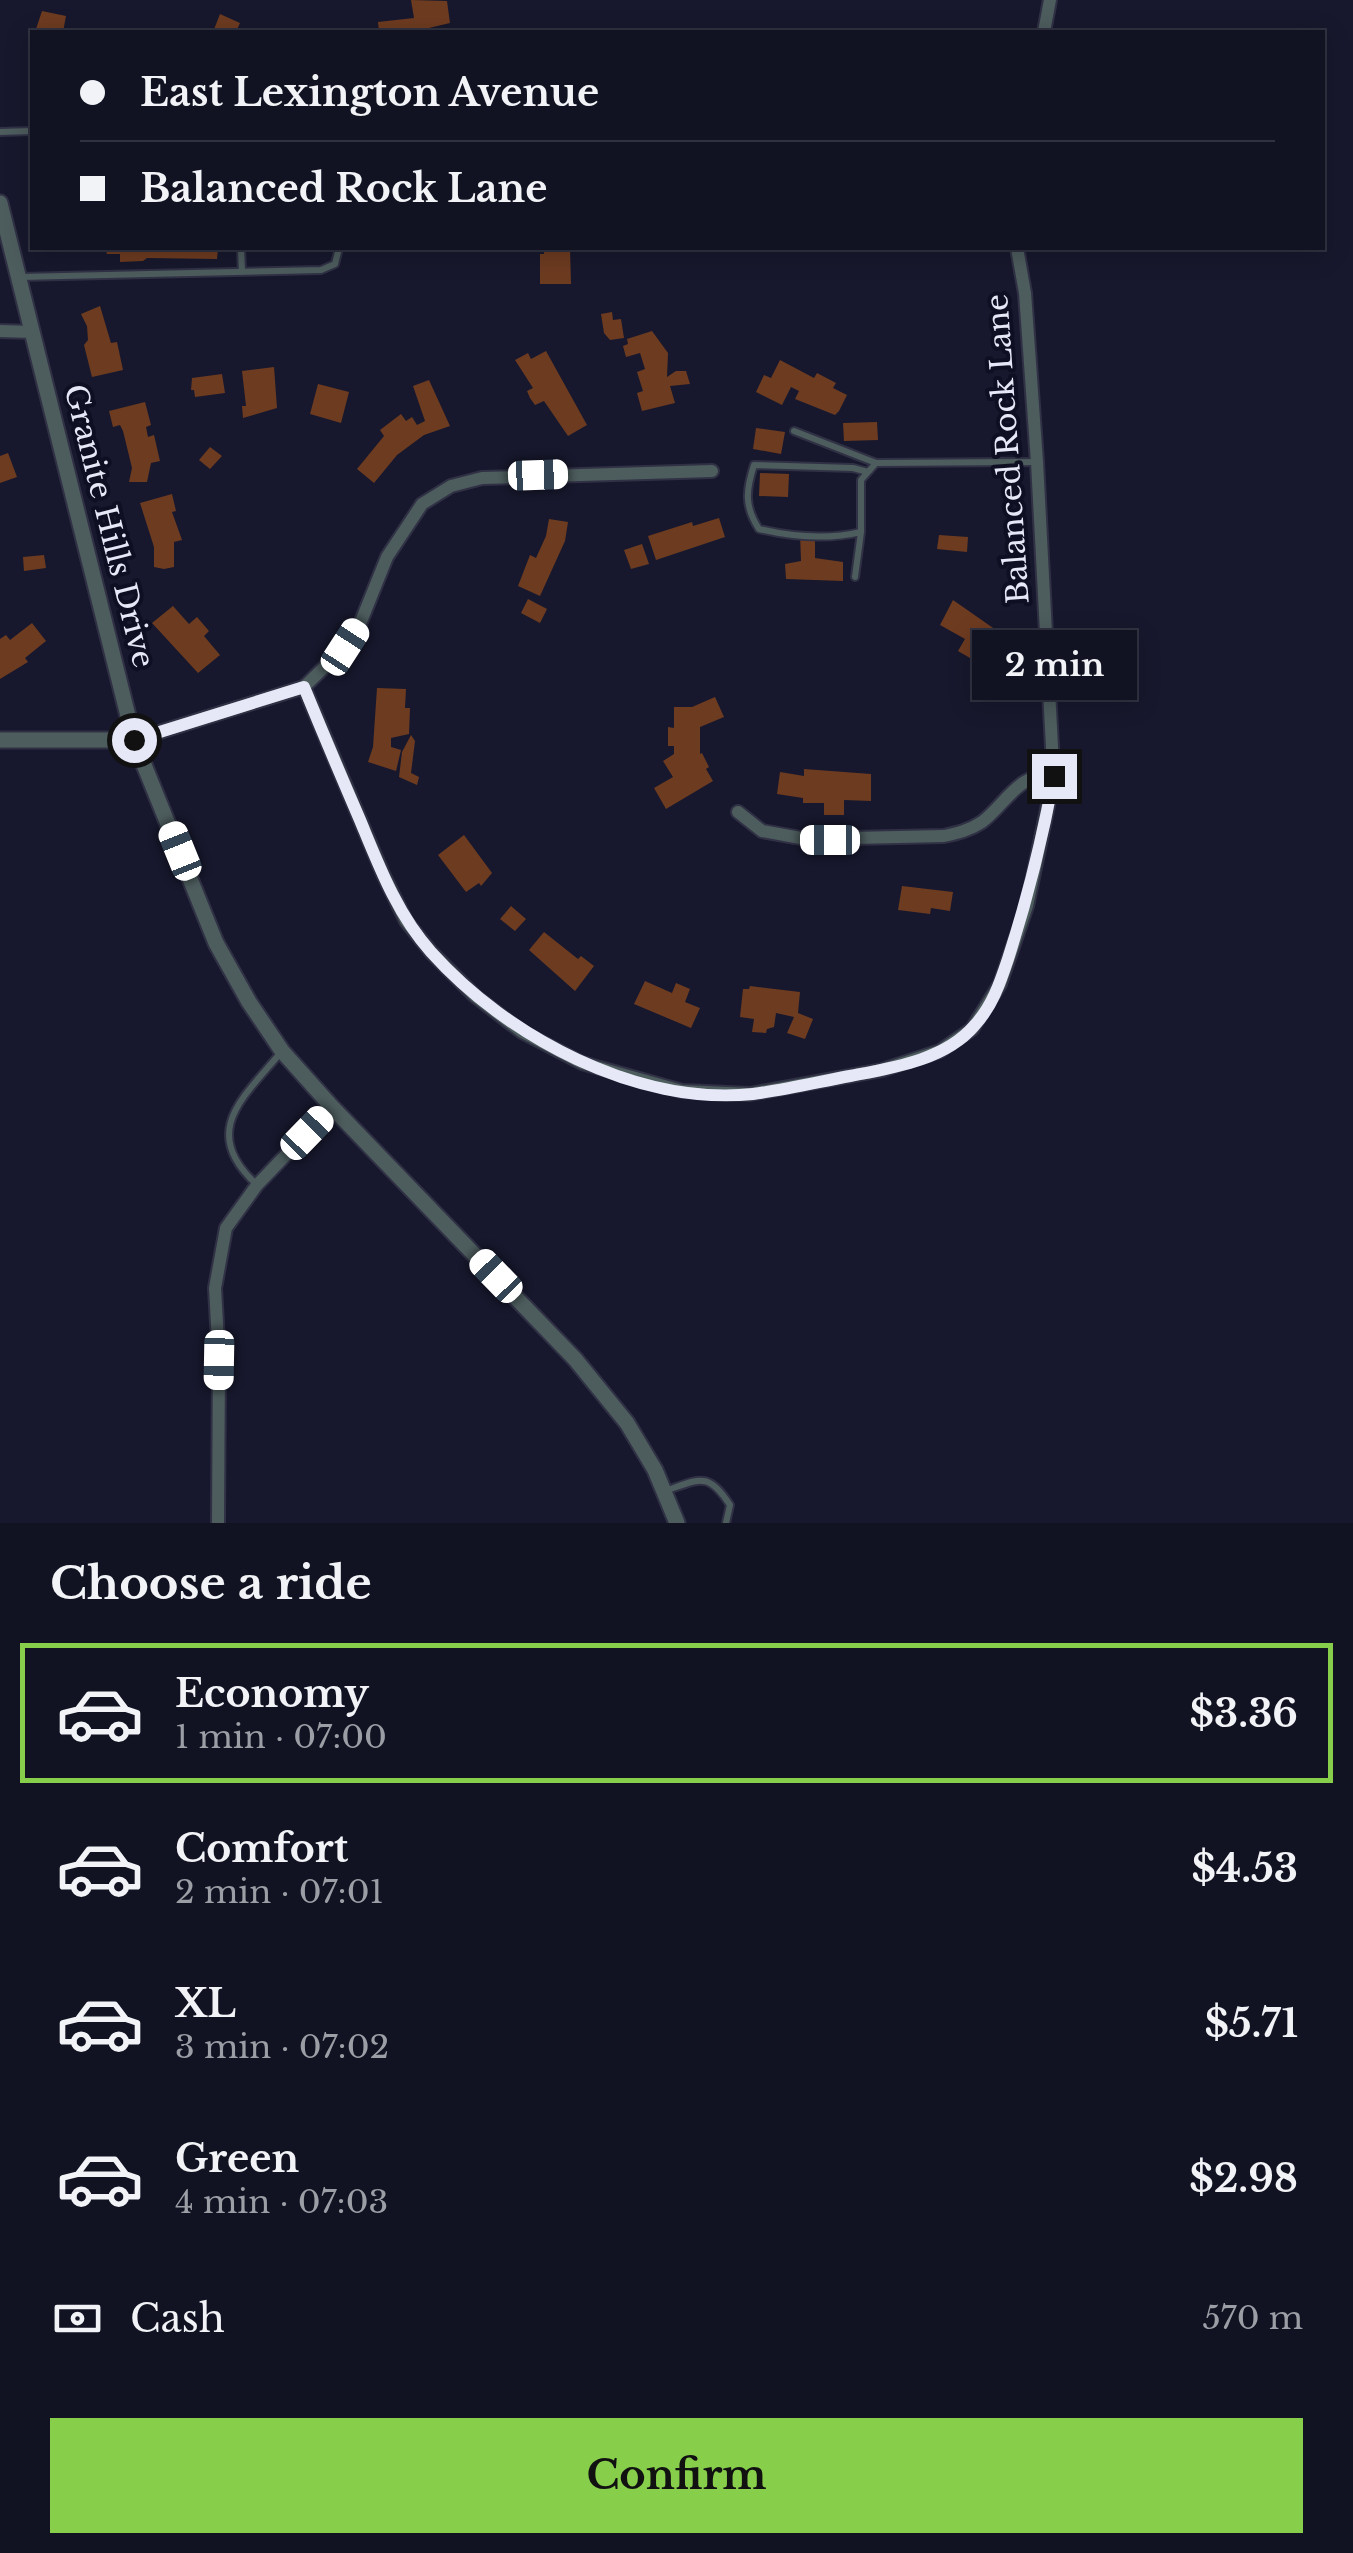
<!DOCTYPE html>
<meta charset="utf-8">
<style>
body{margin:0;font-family:"Libre Baskerville",serif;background:#1e202f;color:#f1f3f6;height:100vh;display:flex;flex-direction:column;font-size:38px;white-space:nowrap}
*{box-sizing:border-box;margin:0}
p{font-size:32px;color:#9c9ea5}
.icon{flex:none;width:55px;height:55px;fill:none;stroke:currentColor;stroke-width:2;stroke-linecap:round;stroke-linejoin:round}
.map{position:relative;height:1523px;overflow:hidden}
.panel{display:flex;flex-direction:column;background:#111222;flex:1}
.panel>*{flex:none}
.guide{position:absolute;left:30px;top:30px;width:1295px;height:220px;border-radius:0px;box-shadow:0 5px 25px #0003,0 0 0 2px #303240;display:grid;align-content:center;height:220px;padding:0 50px;background:#111222}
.end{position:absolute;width:45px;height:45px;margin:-22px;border:12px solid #e6e8f7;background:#111;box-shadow:0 0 0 5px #111}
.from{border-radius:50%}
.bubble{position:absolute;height:70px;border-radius:0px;background:#111222;box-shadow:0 5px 25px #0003,0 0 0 2px #303240;font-size:32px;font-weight:700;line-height:70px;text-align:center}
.car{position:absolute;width:30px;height:60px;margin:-30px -15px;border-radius:12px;box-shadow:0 0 8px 2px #0007;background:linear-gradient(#fff 24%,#345 0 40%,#fff 0 76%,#345 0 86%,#fff 0)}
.guide b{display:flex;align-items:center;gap:35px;height:95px;font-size:38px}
.guide b+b{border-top:2px solid #303240}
.guide i{width:25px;height:25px;background:#f1f3f6}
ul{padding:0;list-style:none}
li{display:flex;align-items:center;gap:30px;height:140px;margin:0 20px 15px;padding:0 30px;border:5px solid transparent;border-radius:0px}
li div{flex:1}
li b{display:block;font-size:38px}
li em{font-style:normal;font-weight:700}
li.selected{border-color:#87cf4a}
li>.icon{width:90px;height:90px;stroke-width:1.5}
h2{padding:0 50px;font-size:45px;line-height:120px}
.pay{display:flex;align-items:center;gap:25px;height:110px;padding:0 50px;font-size:38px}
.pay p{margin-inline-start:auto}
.cta{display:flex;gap:20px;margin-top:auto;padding:20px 50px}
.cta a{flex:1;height:115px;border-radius:0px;background:#87cf4a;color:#111;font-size:40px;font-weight:700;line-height:115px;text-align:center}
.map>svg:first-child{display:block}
.building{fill:#6d3b20}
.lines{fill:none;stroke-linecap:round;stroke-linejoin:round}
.service-casing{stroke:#303145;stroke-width:10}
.minor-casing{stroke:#303145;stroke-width:16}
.tertiary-casing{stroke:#303145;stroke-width:19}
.service{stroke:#4d5c5d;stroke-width:6}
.minor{stroke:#4d5c5d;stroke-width:12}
.tertiary{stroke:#4d5c5d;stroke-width:15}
.route{stroke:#e6e8f7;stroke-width:12}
.labels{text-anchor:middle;stroke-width:8;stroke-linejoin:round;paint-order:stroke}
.street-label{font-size:30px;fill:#e6e8f7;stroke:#0e0f23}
</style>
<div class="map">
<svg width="1353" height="1523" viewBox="0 0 1353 1523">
<rect width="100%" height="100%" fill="#17182d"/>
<!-- building -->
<path class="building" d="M411 0 447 1 450 23 412 32H379L378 22 414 18Z
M42 11 66 16 63 32H35Z
M220 14 240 23 236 32H213Z
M105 248H218L217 259 147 258 143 261 120 262V254H107Z
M544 248H570L571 284H540V254H544Z
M100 306 111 343 117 342 123 370 92 377 84 345 88 340 87 326 81 314Z
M612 312 613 320 621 319 624 338 610 340 604 333 601 314Z
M652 331 668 353 667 377 676 371H686L690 384 670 386 675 403 642 411 637 393 643 391 637 372 645 369 640 353 626 357 623 346 628 344 627 339Z
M546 351 587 425 568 436 544 401 535 405 530 398 527 391 533 388 515 360 528 353 531 359Z
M780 360 814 378 817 373 836 383 833 388 847 395 839 411 835 415 795 399 799 391 791 387 782 405 756 392 764 375 771 378Z
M274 367 277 408 243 418 242 406H246L242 371Z
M222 374 225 393 195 397 194 390H191L192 378Z
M429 380 450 426 424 435 397 455 374 483 357 469 384 436 380 430 401 414 406 421 412 417 417 425 425 421 413 386Z
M318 384 349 392 341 423 310 414Z
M145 402 151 425 146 427 148 437 154 435 160 461 151 463 147 482H129L132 468 123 431 120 425 113 427 109 411Z
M877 422 878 440 844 441 843 423Z
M756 428 785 432 781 454 753 449Z
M210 447 222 456 210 469 199 460Z
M8 453 17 477 0 483V456Z
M760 473 789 474 788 497 759 496Z
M172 494 176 511 172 512 182 540 174 542V567L164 569 154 567V547L140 503Z
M719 518 725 537 656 560 648 536 692 522 693 526Z
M549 519 568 522 565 541 540 596 518 586 530 555 536 558 546 536Z
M800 533H815V558L843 562V581L786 579 785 564 801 561Z
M939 535 968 537 967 552 937 549Z
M642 544 649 564 631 569 624 550Z
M44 555 46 568 24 571 23 557Z
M528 599 547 609 540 623 521 613Z
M953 600 996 630 993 636 1006 643 995 661 975 649 970 658 958 651 965 639 940 625Z
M173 606 189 624 197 617 209 631 204 636 220 655 198 673 152 623Z
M32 623 46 641 25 658 28 662 0 679V639L6 635 10 640Z
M377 688 406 689 405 708H410L409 734 391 738V747L401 750 396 771 368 762 373 747Z
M715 697 724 717 700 727V754L702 753 709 767 706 769 713 781 666 809 654 788 673 777 663 761 674 754V746H668V727L674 728V707H692Z
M411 735 415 741 411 773 419 777 417 785 399 777 402 752Z
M804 769 871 774V801L844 800V815H824V803H803V798L777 794 780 772 804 776Z
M464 835 492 873 481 886 479 883 466 892 438 855Z
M902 886 953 892 950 911 931 908 930 914 898 910Z
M511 906 526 919 515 931 500 919Z
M544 932 578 959 581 956 594 966 575 991 529 950Z
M645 981 672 993 676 983 690 989 685 1002 700 1008 691 1028 634 1004Z
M750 986 800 992 798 1013 813 1019 805 1039 787 1033 794 1017 776 1013 774 1027 767 1029 766 1033 752 1032 754 1019 740 1017 743 989H749Z"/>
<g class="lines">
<!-- service casing -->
<g class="service-casing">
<path id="service" d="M0 132 32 131
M241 248 242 272
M20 277 321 270 335 264 339 248
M794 431 876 463 1037 462
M861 532C827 540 793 537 759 529 744 506 746 490 754 465L853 468 868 472
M855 577 861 532V480L876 463
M256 1184C199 1131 244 1097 282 1051
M665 1491C700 1479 708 1471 730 1505L726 1523"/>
</g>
<!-- minor casing -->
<g class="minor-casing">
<path id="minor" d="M1044 32 1050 0
M1017 248 1025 293 1037 462 1053 766
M0 331 32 332
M304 687 383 874 406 921 431 952 475 996 522 1032 582 1063 682 1091 750 1094 882 1070 940 1051 972 1029 1000 984 1027 906 1054 776C1019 771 1006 804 982 822 970 830 958 833 944 836L806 839 762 831 738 812
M134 740 304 687 345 647 360 624 387 557 422 504 451 486 482 478 712 471
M218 1523 219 1360 215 1288 226 1228 257 1185 332 1107"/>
</g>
<!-- tertiary casing -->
<g class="tertiary-casing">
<path id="tertiary" d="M0 203 134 740 216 943 249 1002 282 1051 332 1107 575 1359 627 1423 655 1470 677 1523
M0 740H134"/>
</g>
<!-- service -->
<use href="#service" class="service"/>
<!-- minor -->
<use href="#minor" class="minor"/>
<!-- tertiary -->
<use href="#tertiary" class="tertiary"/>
</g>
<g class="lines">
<!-- route -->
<path class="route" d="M134 740 304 687C322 731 341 776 360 820 379 866 397 914 431 952 507 1037 637 1106 753 1094 785 1090 818 1082 850 1076 892 1068 945 1060 974 1026 992 1007 1000 983 1008 959 1028 897 1042 841 1054 776"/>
</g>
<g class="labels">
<!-- street labels -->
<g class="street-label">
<text transform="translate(1008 449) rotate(-94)" y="10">Balanced Rock Lane</text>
<text transform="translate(109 526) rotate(76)" y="10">Granite Hills Drive</text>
</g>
</g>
</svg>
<i class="end from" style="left:134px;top:740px"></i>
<i class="end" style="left:1054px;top:776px"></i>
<div class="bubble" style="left:972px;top:630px;width:165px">2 min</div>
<i class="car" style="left:538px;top:475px;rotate:88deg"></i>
<i class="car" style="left:345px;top:647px;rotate:33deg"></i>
<i class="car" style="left:830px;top:840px;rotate:270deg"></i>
<i class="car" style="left:180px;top:851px;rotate:338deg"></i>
<i class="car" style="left:307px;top:1133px;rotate:44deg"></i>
<i class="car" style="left:496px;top:1276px;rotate:316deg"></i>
<i class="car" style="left:219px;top:1360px;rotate:181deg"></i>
<div class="guide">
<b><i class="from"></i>East Lexington Avenue</b>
<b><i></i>Balanced Rock Lane</b>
</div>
</div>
<section class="panel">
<h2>Choose a ride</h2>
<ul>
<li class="selected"><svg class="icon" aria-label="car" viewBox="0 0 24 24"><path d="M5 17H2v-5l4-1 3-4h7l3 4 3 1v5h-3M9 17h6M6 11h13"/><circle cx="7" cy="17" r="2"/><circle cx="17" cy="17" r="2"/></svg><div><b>Economy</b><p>1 min · 07:00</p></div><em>$3.36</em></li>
<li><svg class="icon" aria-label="car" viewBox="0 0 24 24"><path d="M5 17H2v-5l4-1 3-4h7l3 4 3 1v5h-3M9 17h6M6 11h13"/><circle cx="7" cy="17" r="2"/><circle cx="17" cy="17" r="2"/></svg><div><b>Comfort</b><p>2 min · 07:01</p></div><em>$4.53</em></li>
<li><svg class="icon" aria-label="car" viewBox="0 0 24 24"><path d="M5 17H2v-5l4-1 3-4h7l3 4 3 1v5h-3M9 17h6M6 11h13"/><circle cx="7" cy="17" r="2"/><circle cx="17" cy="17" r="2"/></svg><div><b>XL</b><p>3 min · 07:02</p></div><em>$5.71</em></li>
<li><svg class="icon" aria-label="car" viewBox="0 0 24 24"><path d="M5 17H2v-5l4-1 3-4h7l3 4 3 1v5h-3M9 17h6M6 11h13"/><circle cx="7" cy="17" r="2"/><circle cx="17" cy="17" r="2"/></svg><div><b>Green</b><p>4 min · 07:03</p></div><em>$2.98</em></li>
</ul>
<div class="pay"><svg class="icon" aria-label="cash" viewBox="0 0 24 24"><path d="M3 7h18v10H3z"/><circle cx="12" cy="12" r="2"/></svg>Cash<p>570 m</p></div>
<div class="cta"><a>Confirm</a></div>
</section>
